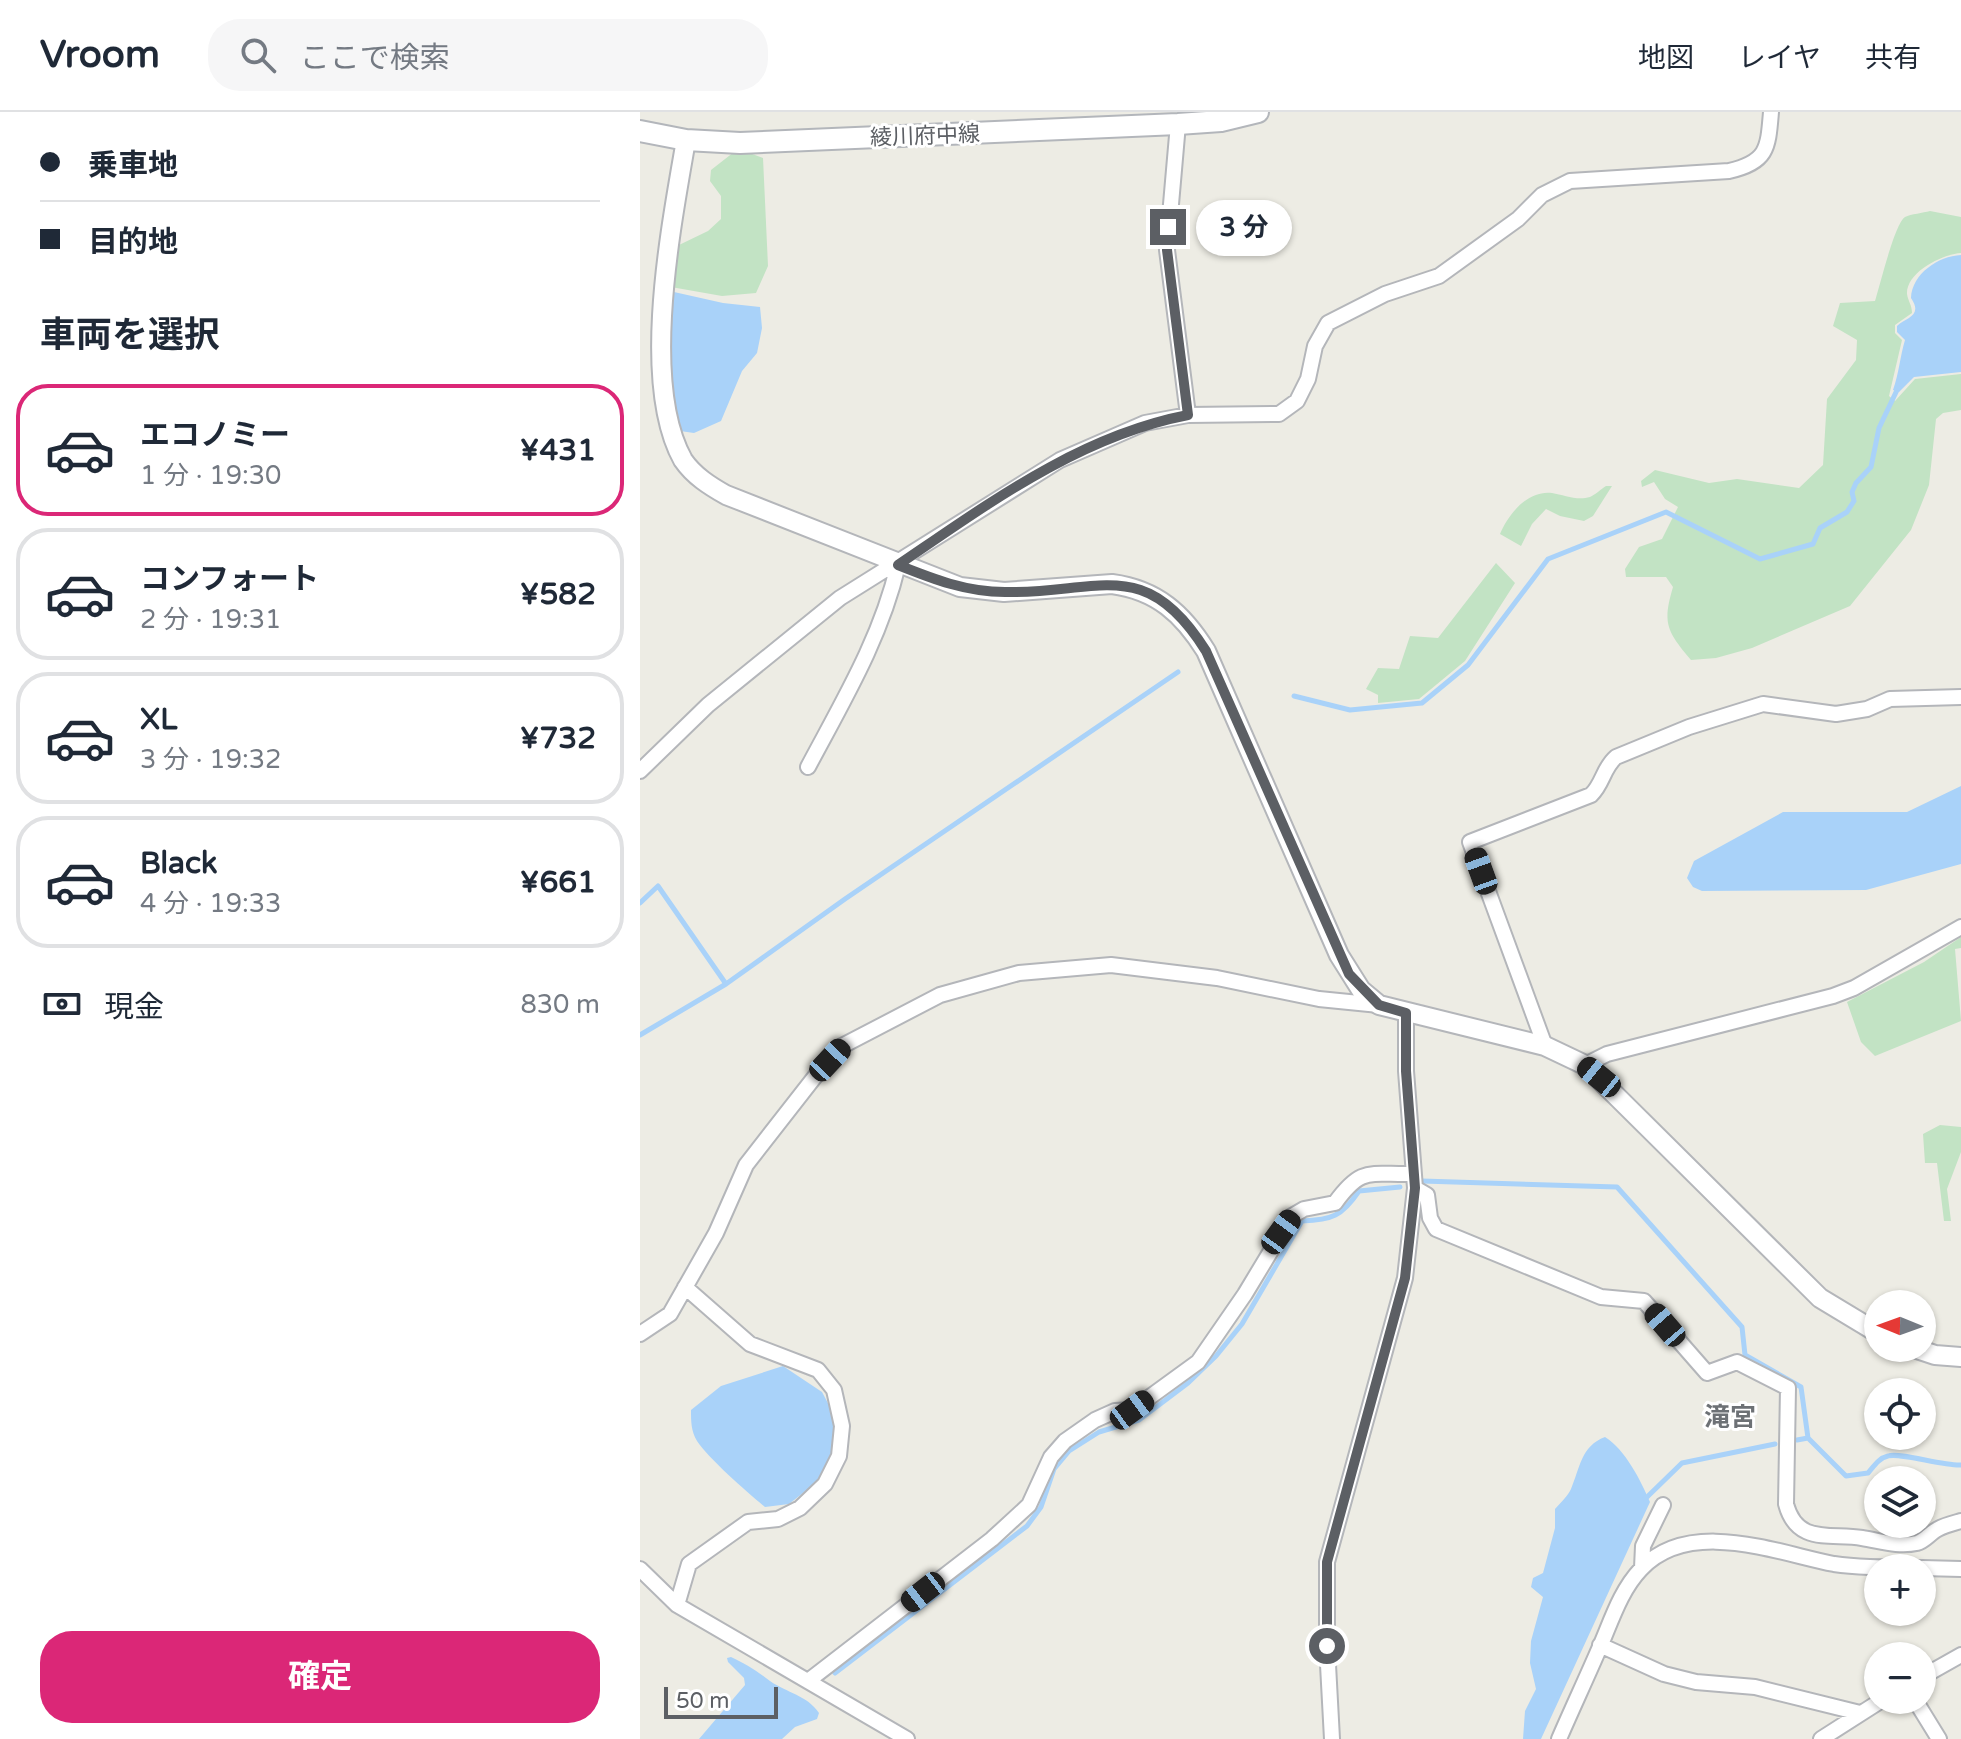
<!DOCTYPE html>
<html lang="ja">
<meta charset="utf-8">
<style>
body{margin:0;font-family:"Varela Round","Noto Sans JP",sans-serif;background:#f6f6f7;color:#1f2937;height:100vh;display:flex;flex-direction:column;font-size:30px;white-space:nowrap}
*{box-sizing:border-box;margin:0}
p{font-size:26px;color:#747a83}
.icon{flex:none;width:44px;height:44px;fill:none;stroke:currentColor;stroke-width:2;stroke-linecap:round;stroke-linejoin:round}
.map{position:relative;flex:1;overflow:hidden}
.side{display:flex;flex-direction:column;background:#fff;width:640px}
.side>*{flex:none}
.hud{display:grid;align-content:center;height:176px;padding:0 40px;background:#fff}
.needle{width:52px;rotate:271deg}
.tools{position:absolute;left:1224px;top:1178px;display:grid;gap:16px}
.tools a{display:grid;place-items:center;width:72px;height:72px;border-radius:50%;background:#fff;box-shadow:0 2px 6px #0004;font-size:40px}
.scale{position:absolute;left:24px;bottom:20px;width:114px;box-sizing:border-box;padding-left:8px;border:4px solid #5c5f64;border-top:0;font-size:22px;line-height:28px;white-space:nowrap;color:#5c5f64;-webkit-text-stroke:6px #fff;paint-order:stroke}
.end{position:absolute;width:36px;height:36px;margin:-18px;border:10px solid #5c5f64;background:#fff;box-shadow:0 0 0 4px #fff}
.from{border-radius:50%}
.bubble{position:absolute;height:56px;border-radius:28px;background:#fff;box-shadow:0 2px 6px #0004;font-size:26px;font-weight:700;line-height:56px;text-align:center}
.car{position:absolute;width:24px;height:48px;margin:-24px -12px;border-radius:10px;box-shadow:0 0 6px 2px #0007;background:linear-gradient(#222 24%,#8ab4d8 0 40%,#222 0 76%,#8ab4d8 0 86%,#222 0)}
.hud b{display:flex;align-items:center;gap:28px;height:76px;font-size:30px}
.hud b+b{border-top:2px solid #e0e1e3}
.hud i{width:20px;height:20px;background:#1f2937}
ul{padding:0;list-style:none}
li{display:flex;align-items:center;gap:24px;height:132px;margin:0 16px 12px;padding:0 24px;border:4px solid #e0e1e3;border-radius:32px}
li div{flex:1}
li b{display:block;font-size:30px}
li em{font-style:normal;font-weight:700}
li.active{border-color:#db2777}
li>.icon{width:72px;height:72px;stroke-width:1.5}
h2{padding:0 40px;font-size:36px;line-height:96px}
.pay{display:flex;align-items:center;gap:20px;height:88px;padding:0 40px;font-size:30px}
.pay p{margin-inline-start:auto}
.button{display:flex;gap:16px;margin-top:auto;padding:16px 40px}
.button a{flex:1;height:92px;border-radius:32px;background:#db2777;color:#fff;font-size:32px;font-weight:700;line-height:92px;text-align:center}
header{display:flex;align-items:center;gap:48px;box-sizing:border-box;height:112px;padding:0 40px;background:#fff;border-bottom:2px solid #e0e1e3}
header strong{font-size:38px}
nav{display:flex;gap:44px;margin-inline-start:auto;font-size:28px}
.search{width:560px;height:72px;background:#f6f6f7;display:flex;align-items:center;gap:20px;box-sizing:border-box;padding:0 28px;border-radius:32px;color:#747a83;font-size:30px}
main{display:flex;flex:1;min-height:0}
.map>svg:first-child{display:block}
.green{fill:#c2e3c4}
.water{fill:#a9d2f9}
.lines{fill:none;stroke-linecap:round;stroke-linejoin:round}
.stream{stroke:#a9d2f9;stroke-width:5}
.minor-casing{stroke:#b4b6ba;stroke-width:18}
.tertiary-casing{stroke:#b4b6ba;stroke-width:22}
.secondary-casing{stroke:#b3b6bb;stroke-width:24}
.minor{stroke:#fff;stroke-width:14}
.tertiary{stroke:#fff;stroke-width:18}
.secondary{stroke:#fff;stroke-width:20}
.route{stroke:#5c5f64;stroke-width:10}
.labels{text-anchor:middle;stroke-width:6;stroke-linejoin:round;paint-order:stroke}
.street-label{font-size:22px;fill:#5c5f64;stroke:#fff}
.quarter-label{font-size:26px;font-weight:bold;fill:#6d7175;stroke:#fff}
</style>
<header>
<strong>Vroom</strong>
<div class="search"><svg class="icon" aria-label="search" viewBox="0 0 24 24"><circle cx="10" cy="10" r="6"/><path d="M15 15l6 6"/></svg>ここで検索</div>
<nav><a>地図</a><a>レイヤ</a><a>共有</a></nav>
</header>
<main>
<section class="side">
<div class="hud">
<b><i class="from"></i>乗車地</b>
<b><i></i>目的地</b>
</div>
<h2>車両を選択</h2>
<ul>
<li class="active"><svg class="icon" aria-label="car" viewBox="0 0 24 24"><path d="M5 17H2v-5l4-1 3-4h7l3 4 3 1v5h-3M9 17h6M6 11h13"/><circle cx="7" cy="17" r="2"/><circle cx="17" cy="17" r="2"/></svg><div><b>エコノミー</b><p>1 分 · 19:30</p></div><em>¥431</em></li>
<li><svg class="icon" aria-label="car" viewBox="0 0 24 24"><path d="M5 17H2v-5l4-1 3-4h7l3 4 3 1v5h-3M9 17h6M6 11h13"/><circle cx="7" cy="17" r="2"/><circle cx="17" cy="17" r="2"/></svg><div><b>コンフォート</b><p>2 分 · 19:31</p></div><em>¥582</em></li>
<li><svg class="icon" aria-label="car" viewBox="0 0 24 24"><path d="M5 17H2v-5l4-1 3-4h7l3 4 3 1v5h-3M9 17h6M6 11h13"/><circle cx="7" cy="17" r="2"/><circle cx="17" cy="17" r="2"/></svg><div><b>XL</b><p>3 分 · 19:32</p></div><em>¥732</em></li>
<li><svg class="icon" aria-label="car" viewBox="0 0 24 24"><path d="M5 17H2v-5l4-1 3-4h7l3 4 3 1v5h-3M9 17h6M6 11h13"/><circle cx="7" cy="17" r="2"/><circle cx="17" cy="17" r="2"/></svg><div><b>Black</b><p>4 分 · 19:33</p></div><em>¥661</em></li>
</ul>
<div class="pay"><svg class="icon" aria-label="cash" viewBox="0 0 24 24"><path d="M3 7h18v10H3z"/><circle cx="12" cy="12" r="2"/></svg>現金<p>830 m</p></div>
<div class="button"><a>確定</a></div>
</section>
<div class="map">
<svg width="1321" height="1627" viewBox="0 0 1321 1627">
<rect width="100%" height="100%" fill="#edece4"/>
<!-- green -->
<path class="green" d="M94 40H107L123 46 128 154 116 181 82 184 31 175 39 133 68 119 81 107V84L70 69 71 58Z
M1290 99 1321 105V141C1303 142 1266 160 1267 182 1268 189 1272 193 1272 201L1255 213V221L1262 228 1249 284 1255 289 1275 267 1321 262V298L1303 301 1296 307 1289 373 1271 418 1210 494 1112 536 1076 546 1051 548C1027 519 1022 512 1033 475L1026 465H986L985 457 999 435 1022 427 1038 395 1025 387 1014 370 1002 375 1001 369 1015 358 1069 371 1097 367 1159 376 1183 353 1187 287 1216 248 1217 228 1193 214 1200 191 1235 189C1240 173 1255 111 1265 105 1271 102 1283 101 1290 99Z
M966 374H972L953 404 944 409 920 404 906 397 892 412 881 434 860 422C868 403 887 378 912 381 924 383 937 389 950 385 955 383 961 377 966 374Z
M856 451 875 471 825 549 779 587 738 591V583L726 577 738 556 759 557 770 524 798 526Z
M1321 825V836L1315 837 1321 909 1235 944 1221 930 1207 890 1284 850Z
M1300 1013 1321 1015V1040L1307 1077 1311 1109H1304L1297 1051H1285L1283 1022Z"/>
<!-- water -->
<path class="water" d="M1321 143V260L1274 265 1259 280 1253 278C1259 261 1260 245 1265 228L1257 220V214C1267 205 1283 204 1271 186 1272 162 1298 144 1321 143Z
M34 180 83 191 120 195 122 216 117 241 102 259 81 309 54 321 40 319 25 249Z
M1321 674V752L1226 778 1062 779 1053 775 1047 766 1054 749 1143 700H1267Z
M143 1254 182 1280 197 1308 195 1335 188 1360 168 1377 149 1392 125 1395C107 1380 69 1347 57 1329 51 1319 51 1309 51 1298L81 1274Z
M965 1325C985 1337 1001 1369 1010 1390L901 1627H883L885 1599 896 1577 890 1551 891 1529 903 1485 891 1475 893 1466 903 1461 915 1416V1397C921 1390 928 1384 931 1377 940 1356 941 1334 965 1325Z
M91 1545C106 1552 117 1559 130 1569 147 1581 167 1583 179 1601L177 1607 155 1615 142 1627H59L105 1573 104 1566 88 1550 87 1546Z"/>
<g class="lines">
<!-- stream -->
<path class="stream" d="M654 584 710 598 782 591 828 553 908 447 1026 400 1120 447 1173 432 1180 416 1207 400 1214 389 1212 380 1216 371 1231 355 1239 316 1258 276
M0 791 18 774 86 872 205 787 538 560
M0 923 86 872
M782 1069 977 1075 1102 1215 1105 1243 1161 1275 1168 1326
M1157 1328 1168 1326 1206 1364 1228 1361C1234 1354 1239 1346 1248 1344 1260 1340 1302 1354 1321 1353
M1005 1387 1042 1351 1135 1332
M195 1561 387 1414 401 1395 414 1357 429 1339 459 1320 499 1308 548 1271 576 1244 602 1212 662 1109C692 1108 702 1104 719 1079L760 1075"/>
<!-- minor casing -->
<g class="minor-casing">
<path id="minor" d="M538 12 527 138 548 303
M168 655C203 589 241 526 258 453
M0 659 68 593 200 486 420 348 505 311 548 303 639 302 657 289 668 267 675 234 688 211 745 182 799 164 878 107 902 83 930 69 1089 59C1128 50 1128 36 1131 0
M905 934 830 730 951 683C963 672 963 656 976 645L1049 615 1123 592 1196 602 1227 597 1250 587 1321 585
M945 953 967 942 1193 884 1214 876 1321 815
M775 1076 787 1083 790 1106 796 1117 961 1185 1004 1189 1067 1261 1097 1250 1148 1276 1146 1392C1157 1433 1190 1421 1222 1426 1241 1429 1258 1435 1277 1431 1285 1429 1290 1421 1298 1417 1305 1413 1314 1411 1321 1409
M0 1222 30 1202 76 1121 106 1053 177 962 202 934 300 883 379 861 471 853 577 866 679 887 739 893
M1002 1456 1003 1434 1023 1393
M1282 1456 1321 1457
M0 1457 37 1493 267 1627
M37 1493 49 1452 108 1410 138 1407 160 1396 185 1372 199 1344 202 1314 194 1278 178 1258 110 1232 45 1175
M960 1533 1024 1562 1056 1570 1115 1575 1220 1601
M1282 1565 1321 1543
M168 1569 352 1427 389 1393 411 1345 425 1329 455 1308 475 1299 492 1298 558 1250 605 1182 652 1104 664 1097 695 1091C722 1054 729 1063 772 1062
M1275 1588 1299 1627
M692 1627 687 1534V1450L765 1166 775 1076 766 959V901
M919 1627C932 1597 946 1567 959 1537 971 1510 980 1479 1001 1457 1050 1405 1137 1441 1194 1452 1222 1456 1252 1456 1280 1456
M1181 1627 1242 1588"/>
</g>
<!-- tertiary casing -->
<g class="tertiary-casing">
<path id="tertiary" d="M46 28C31 115 0 271 43 348 54 364 70 374 86 383L320 475 364 480 472 472C517 478 543 502 566 539L699 843 721 878 739 893 905 934 945 953 1180 1186 1238 1221
M1274 1236 1295 1243 1321 1245"/>
</g>
<!-- secondary casing -->
<g class="secondary-casing">
<path id="secondary" d="M0 19 46 28 100 31 538 12 581 9 618 0"/>
</g>
<!-- minor -->
<use href="#minor" class="minor"/>
<!-- tertiary -->
<use href="#tertiary" class="tertiary"/>
<!-- secondary -->
<use href="#secondary" class="secondary"/>
</g>
<g class="lines">
<!-- route -->
<path class="route" d="M528 115 527 138 548 303C439 324 348 392 258 453 293 467 326 480 365 480 458 482 505 441 566 539L709 862 739 893 766 901V959L775 1076 765 1166 687 1450V1534"/>
</g>
<g class="labels">
<!-- street labels -->
<g class="street-label">
<text transform="translate(285 23) rotate(-2)" y="8">綾川府中線</text>
</g>
<!-- quarter labels -->
<g class="quarter-label">
<text x="1090" y="1314">滝宮</text>
</g>
</g>
</svg>
<div class="tools">
<a><svg class="needle" viewBox="-14 -14 28 28"><path d="M0-13l5 13h-10z" fill="#e53935"/><path d="M0 13l5-13h-10z" fill="#747a83"/></svg></a>
<a><svg class="icon" aria-label="locate" viewBox="0 0 24 24"><circle cx="12" cy="12" r="6"/><path d="M12 2v4M12 18v4M2 12h4M18 12h4"/></svg></a>
<a><svg class="icon" aria-label="layers" viewBox="0 0 24 24"><path d="M12 4l9 5-9 5-9-5zM3 14l9 5 9-5"/></svg></a>
<a>+</a>
<a>−</a>
</div>
<div class="scale">50 m</div>
<i class="end from" style="left:687px;top:1534px"></i>
<i class="end" style="left:528px;top:115px"></i>
<div class="bubble" style="left:556px;top:88px;width:96px">3 分</div>
<i class="car" style="left:841px;top:759px;rotate:340deg"></i>
<i class="car" style="left:190px;top:948px;rotate:43deg"></i>
<i class="car" style="left:959px;top:965px;rotate:309deg"></i>
<i class="car" style="left:641px;top:1120px;rotate:36deg"></i>
<i class="car" style="left:1025px;top:1213px;rotate:319deg"></i>
<i class="car" style="left:492px;top:1298px;rotate:54deg"></i>
<i class="car" style="left:283px;top:1480px;rotate:232deg"></i>
</div>
</main>
